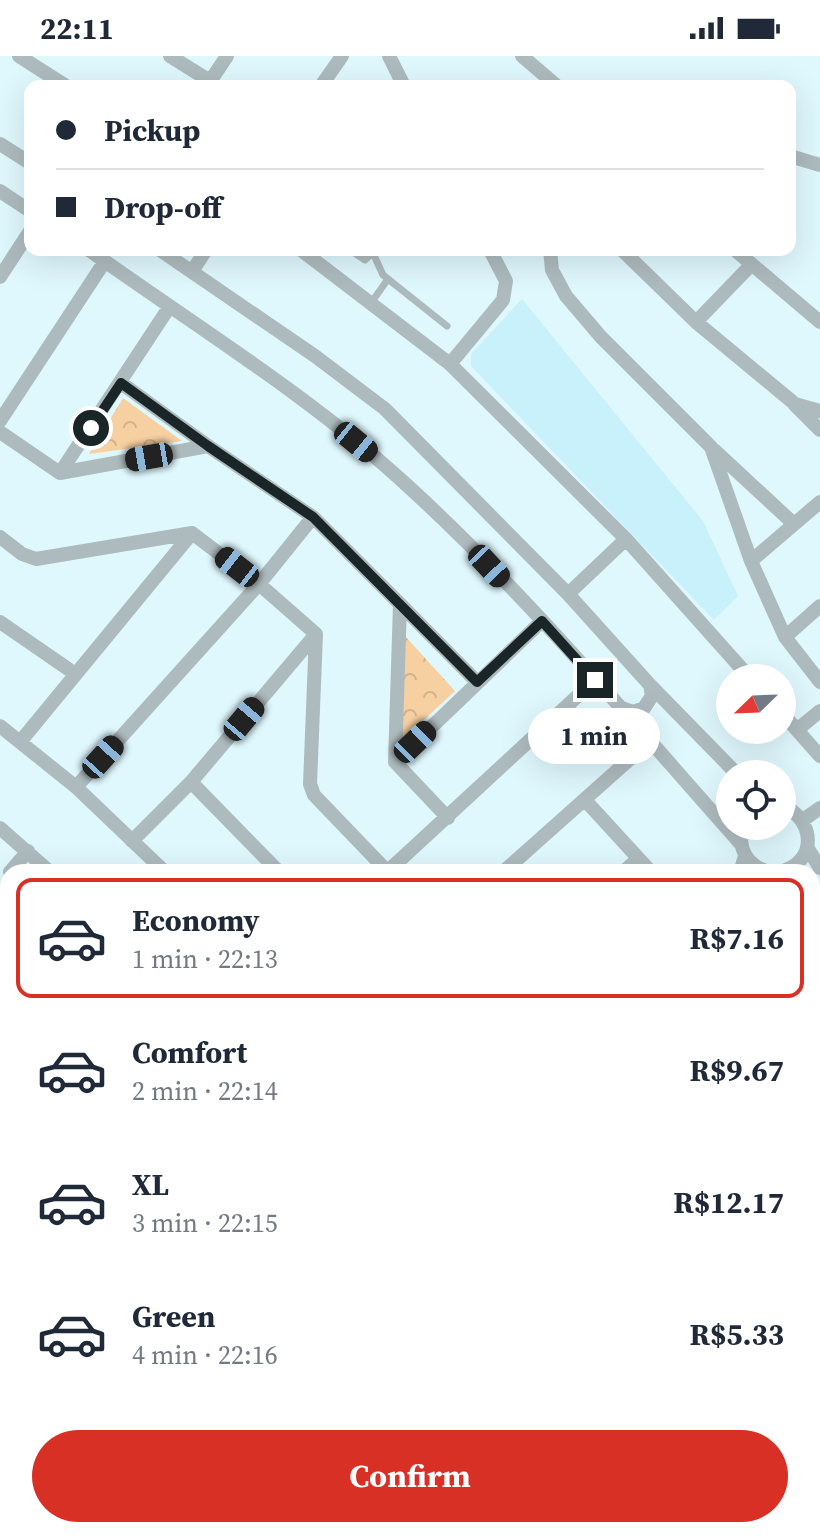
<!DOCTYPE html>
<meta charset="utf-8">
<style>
body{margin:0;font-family:"Source Serif 4",serif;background:#f6f6f7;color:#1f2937;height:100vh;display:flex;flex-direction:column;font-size:30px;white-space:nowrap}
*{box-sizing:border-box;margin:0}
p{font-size:26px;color:#747a83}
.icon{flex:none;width:44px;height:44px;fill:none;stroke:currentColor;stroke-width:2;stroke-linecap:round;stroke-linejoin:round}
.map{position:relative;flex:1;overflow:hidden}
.panel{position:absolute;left:0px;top:808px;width:820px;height:674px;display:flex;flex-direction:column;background:#fff;border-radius:24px 24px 0 0;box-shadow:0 8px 32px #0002}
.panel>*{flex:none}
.guide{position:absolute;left:24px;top:24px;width:772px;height:176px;border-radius:16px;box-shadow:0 8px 32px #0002;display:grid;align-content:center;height:176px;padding:0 32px;background:#fff}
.needle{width:52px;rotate:247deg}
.fabs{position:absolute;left:716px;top:608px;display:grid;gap:16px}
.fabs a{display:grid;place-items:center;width:80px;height:80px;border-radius:50%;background:#fff;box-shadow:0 8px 32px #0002;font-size:40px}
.end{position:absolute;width:36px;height:36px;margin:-18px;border:10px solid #192527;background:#fff;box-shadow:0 0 0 4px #fff}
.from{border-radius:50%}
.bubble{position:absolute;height:56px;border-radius:28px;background:#fff;box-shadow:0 8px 32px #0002;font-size:26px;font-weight:700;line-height:56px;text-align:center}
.car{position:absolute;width:24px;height:48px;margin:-24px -12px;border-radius:10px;box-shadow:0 0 6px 2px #0007;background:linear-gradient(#222 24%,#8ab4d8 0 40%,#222 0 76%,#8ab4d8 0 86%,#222 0)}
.guide b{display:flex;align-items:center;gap:28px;height:76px;font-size:30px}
.guide b+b{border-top:2px solid #e0e1e3}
.guide i{width:20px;height:20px;background:#1f2937}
ul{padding:14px 0 0;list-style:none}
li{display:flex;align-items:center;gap:24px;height:120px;margin:0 16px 12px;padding:0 16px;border:4px solid transparent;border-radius:16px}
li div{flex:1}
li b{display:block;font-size:30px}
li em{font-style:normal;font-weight:700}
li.selected{border-color:#d93025}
li>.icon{width:72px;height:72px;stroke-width:1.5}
.cta{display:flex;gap:16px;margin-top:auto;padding:16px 32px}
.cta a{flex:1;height:92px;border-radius:48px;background:#d93025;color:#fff;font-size:32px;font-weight:700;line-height:92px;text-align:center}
.status{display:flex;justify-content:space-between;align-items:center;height:56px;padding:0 40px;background:#fff;direction:ltr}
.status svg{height:22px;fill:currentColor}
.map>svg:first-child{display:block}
.built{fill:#c9f1fb}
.forest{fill:url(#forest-firs)}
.park{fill:url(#park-crowns)}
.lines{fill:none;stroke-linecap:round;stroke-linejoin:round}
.lane{stroke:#aebbbe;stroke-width:7}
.street{stroke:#aebbbe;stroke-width:14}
.highway{stroke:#5f7a81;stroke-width:28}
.route{stroke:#192527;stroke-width:10}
</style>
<div class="status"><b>22:11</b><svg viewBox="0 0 49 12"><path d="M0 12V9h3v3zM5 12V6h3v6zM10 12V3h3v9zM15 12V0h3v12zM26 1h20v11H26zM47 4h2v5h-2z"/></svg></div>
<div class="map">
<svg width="820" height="1481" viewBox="0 0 820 1481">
<defs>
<pattern id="forest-firs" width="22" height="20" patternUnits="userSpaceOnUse" patternTransform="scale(2)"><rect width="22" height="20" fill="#f7d0a1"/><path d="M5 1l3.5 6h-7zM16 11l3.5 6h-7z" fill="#d3b28b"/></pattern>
<pattern id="park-crowns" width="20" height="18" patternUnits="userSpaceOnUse" patternTransform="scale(2)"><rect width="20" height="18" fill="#f7d0a1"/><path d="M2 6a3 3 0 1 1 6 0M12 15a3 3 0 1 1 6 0" fill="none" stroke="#d3b28b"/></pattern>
</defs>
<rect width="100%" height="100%" fill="#dff8fe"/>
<!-- built -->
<path class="built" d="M522 243 703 465 738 540 714 564 471 310V298Z"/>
<!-- forest -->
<path class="forest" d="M325 1474H645L643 1481H317Z"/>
<!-- park -->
<path class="park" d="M123 342 182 385 89 398Z
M405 580 455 635 398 688Z"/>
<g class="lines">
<!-- lane -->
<path class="lane" d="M350 194 365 204 373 196
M373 197 383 219 447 270
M371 247 388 223
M0 1055 8 1064
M0 1139 8 1149
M0 1219 8 1228"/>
<!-- street -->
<path class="street" d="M19 0 66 30
M170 0 210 25
M389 0 404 30
M522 0 557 30
M207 30 227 0
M321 30 342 0
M0 88 30 107
M790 100 820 109
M0 135 30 155
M89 194C197 271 313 342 410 432 529 541 633 667 740 787
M160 194 315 300 385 353 568 538 650 629 737 718
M301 194 450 308 626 483 750 622
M550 194 552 214 566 240 601 281 711 391 751 505 785 581 820 626
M622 194 696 266 795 348 820 355
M735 194 820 266
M193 214 206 194
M0 221 30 175
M696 266 751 209
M450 308 503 244 506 225 490 194
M121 327 208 390
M795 349 820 374
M0 365 105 205
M0 376 60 417 208 390 313 461 400 548 395 706 448 762
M714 394 794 468
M60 417 170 250
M0 481 22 498 36 503 192 477 259 528 316 578 310 728 314 739 388 816
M751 505 820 446
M568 538 626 483
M400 548 477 626
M0 566 74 617
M785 581 820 550
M622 652 633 656 644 652 652 640 650 629
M782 657 820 700
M0 670 76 731 165 816
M797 674 820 655
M20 686 192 477
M395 706 542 565
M191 726 279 816
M76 731 259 528 313 461
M585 744 651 816
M803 764 820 752
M743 770C736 793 749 812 771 816
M0 772 50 816
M132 785 191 726 316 578
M807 791 820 812
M10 816 28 795
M387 816 595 624
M503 816 649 686
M623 816 638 803
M740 816 745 800
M779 816C818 807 816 764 782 749
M0 849 8 858
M812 856 820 877
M0 981 8 991"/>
<!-- highway -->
<path class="highway" d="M812 928 820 922
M160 1481 169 1474"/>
</g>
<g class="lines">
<!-- route -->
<path class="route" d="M91 372 121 327 208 390 313 461 477 626 542 565 595 624"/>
</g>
</svg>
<div class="fabs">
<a><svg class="needle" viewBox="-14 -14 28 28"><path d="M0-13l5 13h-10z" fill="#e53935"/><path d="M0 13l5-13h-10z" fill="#747a83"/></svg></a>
<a><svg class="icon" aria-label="locate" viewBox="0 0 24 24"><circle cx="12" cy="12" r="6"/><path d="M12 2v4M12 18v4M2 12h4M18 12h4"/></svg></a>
</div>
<i class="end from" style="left:91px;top:372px"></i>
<i class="end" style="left:595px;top:624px"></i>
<div class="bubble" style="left:528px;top:652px;width:132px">1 min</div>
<i class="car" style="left:356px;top:386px;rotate:129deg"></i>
<i class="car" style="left:149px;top:401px;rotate:260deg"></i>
<i class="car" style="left:489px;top:510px;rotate:137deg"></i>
<i class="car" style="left:237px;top:511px;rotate:308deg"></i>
<i class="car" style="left:244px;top:663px;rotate:40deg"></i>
<i class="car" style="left:415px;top:686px;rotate:46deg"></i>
<i class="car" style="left:103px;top:701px;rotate:42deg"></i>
<div class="guide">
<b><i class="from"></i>Pickup</b>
<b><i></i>Drop-off</b>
</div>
<section class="panel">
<ul>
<li class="selected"><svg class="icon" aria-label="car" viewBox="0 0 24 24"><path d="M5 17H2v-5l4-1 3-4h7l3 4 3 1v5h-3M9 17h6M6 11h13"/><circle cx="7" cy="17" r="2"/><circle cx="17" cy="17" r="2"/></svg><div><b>Economy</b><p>1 min · 22:13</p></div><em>R$7.16</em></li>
<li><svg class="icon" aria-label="car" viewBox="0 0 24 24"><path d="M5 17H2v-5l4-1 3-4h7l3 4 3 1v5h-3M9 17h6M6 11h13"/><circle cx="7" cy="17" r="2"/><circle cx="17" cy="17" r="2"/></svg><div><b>Comfort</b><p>2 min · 22:14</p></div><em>R$9.67</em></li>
<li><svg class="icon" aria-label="car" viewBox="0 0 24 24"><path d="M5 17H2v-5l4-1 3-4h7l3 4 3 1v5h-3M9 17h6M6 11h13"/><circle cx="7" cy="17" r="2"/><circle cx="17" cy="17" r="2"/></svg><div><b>XL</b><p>3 min · 22:15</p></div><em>R$12.17</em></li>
<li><svg class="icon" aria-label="car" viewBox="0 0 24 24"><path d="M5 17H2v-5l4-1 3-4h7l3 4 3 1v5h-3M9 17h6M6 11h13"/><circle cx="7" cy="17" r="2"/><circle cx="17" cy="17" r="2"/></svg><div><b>Green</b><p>4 min · 22:16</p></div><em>R$5.33</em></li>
</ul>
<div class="cta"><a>Confirm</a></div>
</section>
</div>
